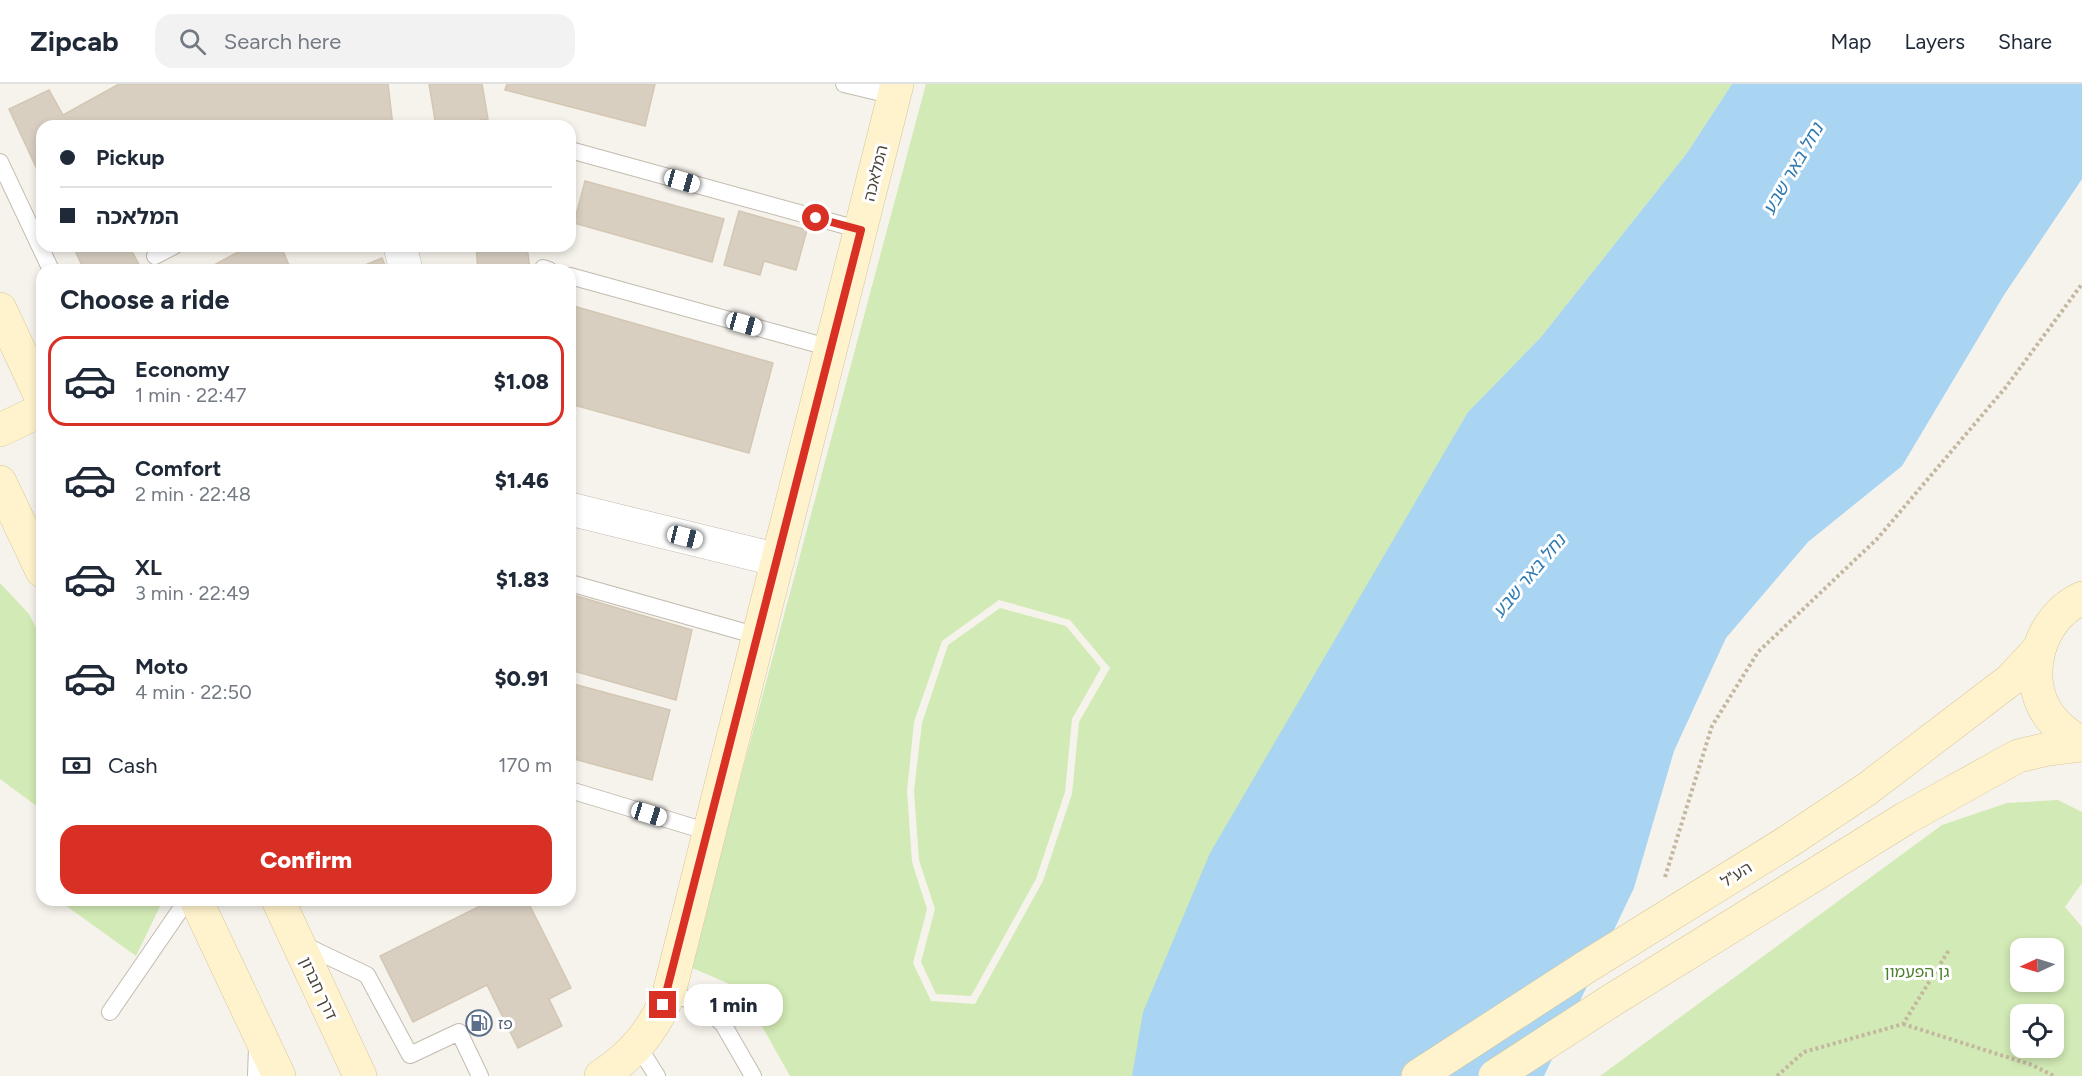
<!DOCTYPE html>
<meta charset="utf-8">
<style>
body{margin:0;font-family:Figtree,"Noto Sans Hebrew",sans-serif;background:#f2f2f3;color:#1f2937;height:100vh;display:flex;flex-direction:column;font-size:22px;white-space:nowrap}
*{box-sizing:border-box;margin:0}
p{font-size:20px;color:#747a83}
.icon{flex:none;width:33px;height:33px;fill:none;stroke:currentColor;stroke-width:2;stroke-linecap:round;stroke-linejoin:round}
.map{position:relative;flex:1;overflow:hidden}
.panel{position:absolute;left:36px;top:180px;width:540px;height:642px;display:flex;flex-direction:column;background:#fff;border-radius:18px;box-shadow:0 3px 9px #0003}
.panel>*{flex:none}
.banner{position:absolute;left:36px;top:36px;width:540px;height:132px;border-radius:18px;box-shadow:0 3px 9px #0003;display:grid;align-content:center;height:132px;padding:0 24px;background:#fff}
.needle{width:39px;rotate:266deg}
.tools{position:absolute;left:2010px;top:854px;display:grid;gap:12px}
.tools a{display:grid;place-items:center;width:54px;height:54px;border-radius:12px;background:#fff;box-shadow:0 3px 9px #0003;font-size:30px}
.end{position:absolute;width:27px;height:27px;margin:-14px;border:8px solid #d93025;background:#fff;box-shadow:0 0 0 3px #fff}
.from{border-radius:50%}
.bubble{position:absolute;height:42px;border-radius:18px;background:#fff;box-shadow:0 3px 9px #0003;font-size:20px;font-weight:800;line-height:42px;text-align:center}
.car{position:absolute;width:18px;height:36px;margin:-18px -9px;border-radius:8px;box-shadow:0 0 4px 2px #0007;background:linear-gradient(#fff 24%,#345 0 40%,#fff 0 76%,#345 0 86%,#fff 0)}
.banner b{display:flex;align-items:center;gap:21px;height:57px;font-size:22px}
.banner b+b{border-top:2px solid #e0e1e3}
.banner i{width:15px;height:15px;background:#1f2937}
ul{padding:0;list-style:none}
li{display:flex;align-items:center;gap:18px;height:90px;margin:0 12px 9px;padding:0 12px;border:3px solid transparent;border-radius:18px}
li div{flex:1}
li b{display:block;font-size:22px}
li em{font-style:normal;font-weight:800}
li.selected{border-color:#d93025}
li>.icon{width:54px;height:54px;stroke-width:1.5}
h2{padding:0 24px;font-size:27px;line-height:72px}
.pay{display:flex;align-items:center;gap:15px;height:66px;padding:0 24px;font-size:22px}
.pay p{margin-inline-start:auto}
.button{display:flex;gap:12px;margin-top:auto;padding:12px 24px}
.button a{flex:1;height:69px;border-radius:18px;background:#d93025;color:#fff;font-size:24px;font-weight:800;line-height:69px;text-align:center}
header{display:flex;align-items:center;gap:36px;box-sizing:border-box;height:84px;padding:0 30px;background:#fff;border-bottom:2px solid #e0e1e3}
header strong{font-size:28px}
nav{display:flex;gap:33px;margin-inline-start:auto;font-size:21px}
.search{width:420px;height:54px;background:#f2f2f3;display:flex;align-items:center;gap:15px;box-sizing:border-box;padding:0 21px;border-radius:18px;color:#747a83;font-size:22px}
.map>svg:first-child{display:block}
.green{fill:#d2eab5;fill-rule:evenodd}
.water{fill:#a9d4f2}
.building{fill:#d8cfc1;stroke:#d3c7b4;stroke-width:1.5}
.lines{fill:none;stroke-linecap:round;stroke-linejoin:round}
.lane-casing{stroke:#c2bbae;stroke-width:18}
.street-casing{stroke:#c2bbae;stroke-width:34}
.secondary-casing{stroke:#d6c79b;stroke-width:34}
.path{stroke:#c4b79f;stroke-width:4;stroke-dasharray:3 3;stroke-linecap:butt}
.lane{stroke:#fff;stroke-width:16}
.street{stroke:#fff;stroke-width:33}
.secondary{stroke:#fff3cd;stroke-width:33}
.secondary-bridge-casing{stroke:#d6c79b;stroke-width:34;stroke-linecap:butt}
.secondary-bridge{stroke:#fff3cd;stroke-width:33}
.route{stroke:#d93025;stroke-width:8}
.labels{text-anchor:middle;stroke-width:6;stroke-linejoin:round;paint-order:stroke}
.street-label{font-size:16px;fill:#4b4439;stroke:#fff}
.park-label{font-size:16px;fill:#4a7f2a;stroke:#fff}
.service-label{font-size:16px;fill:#4e5e75;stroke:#fff;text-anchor:start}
.water-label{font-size:18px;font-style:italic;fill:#2e7ab2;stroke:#fff}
</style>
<header>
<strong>Zipcab</strong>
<div class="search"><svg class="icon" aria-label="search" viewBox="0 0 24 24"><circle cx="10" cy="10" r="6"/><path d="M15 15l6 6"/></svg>Search here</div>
<nav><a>Map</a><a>Layers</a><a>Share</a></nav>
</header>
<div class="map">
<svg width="2082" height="992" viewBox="0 0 2082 992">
<rect width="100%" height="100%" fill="#f6f3ec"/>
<!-- green -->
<path class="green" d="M926 0H1732L1687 69 1541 253 1468 328 1361 515 1134 992H790L741 905 690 883ZM999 516 1070 536 1110 584 1079 638 1072 710 1043 797 975 920 931 917 913 879 927 825 912 778 907 707 914 638 942 557Z
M0 499 29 530 42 555V726L0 695Z
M1000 524 1066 542 1101 584 1072 635 1065 708 1036 795 971 912 936 910 921 878 935 825 919 776 914 707 922 639 948 561Z
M2058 716 2082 728V799L2065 823 2082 843V992H1600L1942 741 2007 719ZM2020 864H2054V897H2020ZM2020 930H2054V963H2020Z
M58 816H163L136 872Z"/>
<!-- water -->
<path class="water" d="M1732 0H2082V95L2004 211 1902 382 1808 458 1726 554 1674 667 1634 804 1544 992H1132L1143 928 1210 769 1468 328 1541 253 1687 69Z"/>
<!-- building -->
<path class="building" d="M119 0H388L393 42H42V96L9 25 49 6 63 31Z
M429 0H482L488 35 436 42Z
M507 0H655L645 42 505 6Z
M585 97 724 135 712 178 574 139Z
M739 127 807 146 796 186 764 177 760 191 724 181Z
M73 162H129L142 186H84Z
M249 162H281L291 186H205Z
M476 162H527L530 186H478Z
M382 174 387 186H353Z
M570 221 773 279 749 369 570 320Z
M570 510 692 546 676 616 570 586Z
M570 599 670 626 652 696 570 674Z
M492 816H527L571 904 549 915 562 942 518 964 487 901 413 938 380 872Z"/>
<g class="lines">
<!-- lane casing -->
<g class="lane-casing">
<path id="lane" d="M844 0 894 12
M570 66 861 146
M0 78 51 186
M155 172 174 162
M543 184 549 186
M570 192 831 264
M570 499 758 552
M570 706 709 748
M302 860 367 891 410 971 459 948 480 992
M669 909 701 920 723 940 753 992
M110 928 187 816
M638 962 657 992
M256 992 257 963"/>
</g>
<!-- street casing -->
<g class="street-casing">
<path id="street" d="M400 162 406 186
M570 425 778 476"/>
</g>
<!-- secondary casing -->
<g class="secondary-casing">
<path id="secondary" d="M0 225 42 315
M0 346 42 326
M0 398 42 487
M2082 514C2039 533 2021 595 2050 633 2059 645 2070 652 2082 660
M196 816 279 992
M278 816 360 992
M1609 918 1906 734 2018 672 2048 665 2082 661
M601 992C634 971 654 945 669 909L897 0
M1418 992 1586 883 1789 757 1867 705 2010 596 2038 566"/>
</g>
<!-- path -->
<path class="path" d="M1665 793 1712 642 1758 568 1877 455 2006 303 2082 200
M1903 940 2032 981 2054 992
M1777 992 1804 968 1903 940 1949 866"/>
<!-- lane -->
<use href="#lane" class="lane"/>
<!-- street -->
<use href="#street" class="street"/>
<!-- secondary -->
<use href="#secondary" class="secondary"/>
<!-- secondary-bridge casing -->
<g class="secondary-bridge-casing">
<path id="secondary-bridge" d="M1495 992 1609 918"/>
</g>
<!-- secondary-bridge -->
<use href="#secondary-bridge" class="secondary-bridge"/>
</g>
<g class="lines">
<!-- route -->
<path class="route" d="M663 921 861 146 816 134"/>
</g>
<!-- icons -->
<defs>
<g id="fuel-ring" transform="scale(1.35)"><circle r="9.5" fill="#fff" stroke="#5c6f8a" stroke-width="1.5"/><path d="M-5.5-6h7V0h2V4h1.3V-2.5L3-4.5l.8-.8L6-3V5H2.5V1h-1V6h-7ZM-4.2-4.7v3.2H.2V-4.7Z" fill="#5c6f8a"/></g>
</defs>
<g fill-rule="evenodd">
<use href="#fuel-ring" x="479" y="939"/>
</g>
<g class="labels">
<!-- street labels -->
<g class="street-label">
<text transform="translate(875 89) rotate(-76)" y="6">המלאכה</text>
<text transform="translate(1736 790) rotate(-32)" y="6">הע"ל</text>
<text transform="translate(319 904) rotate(65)" y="6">דרך חברון</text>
</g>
<!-- park labels -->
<g class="park-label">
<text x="1917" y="893">גן הפעמון</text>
</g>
<!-- service labels -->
<g class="service-label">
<text x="498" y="945">פז</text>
</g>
<!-- water labels -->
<g class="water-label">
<text transform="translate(1793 85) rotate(-60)" y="6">נחל באר שבע</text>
<text transform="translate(1529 492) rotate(-50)" y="6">נחל באר שבע</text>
</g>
</g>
</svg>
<div class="tools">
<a><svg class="needle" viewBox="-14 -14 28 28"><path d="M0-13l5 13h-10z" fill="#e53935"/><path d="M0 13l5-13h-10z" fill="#747a83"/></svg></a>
<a><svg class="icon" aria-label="locate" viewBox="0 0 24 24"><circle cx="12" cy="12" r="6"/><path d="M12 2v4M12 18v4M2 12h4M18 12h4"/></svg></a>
</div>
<i class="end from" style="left:816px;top:134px"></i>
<i class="end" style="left:663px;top:921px"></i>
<div class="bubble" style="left:684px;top:900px;width:99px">1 min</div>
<i class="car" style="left:682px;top:97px;rotate:106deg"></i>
<i class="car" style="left:744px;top:240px;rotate:106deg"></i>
<i class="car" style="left:685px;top:453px;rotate:104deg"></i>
<i class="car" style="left:649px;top:730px;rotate:107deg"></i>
<div class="banner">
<b><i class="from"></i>Pickup</b>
<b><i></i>המלאכה</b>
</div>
<section class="panel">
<h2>Choose a ride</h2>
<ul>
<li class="selected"><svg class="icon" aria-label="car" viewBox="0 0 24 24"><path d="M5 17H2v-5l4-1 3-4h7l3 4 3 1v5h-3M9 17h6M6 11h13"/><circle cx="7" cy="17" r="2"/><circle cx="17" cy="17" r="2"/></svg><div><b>Economy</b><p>1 min · 22:47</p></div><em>$1.08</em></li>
<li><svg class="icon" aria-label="car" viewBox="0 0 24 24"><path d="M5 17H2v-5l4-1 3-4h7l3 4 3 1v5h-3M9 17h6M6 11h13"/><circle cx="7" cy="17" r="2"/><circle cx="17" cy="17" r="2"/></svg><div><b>Comfort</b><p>2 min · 22:48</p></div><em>$1.46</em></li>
<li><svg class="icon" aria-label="car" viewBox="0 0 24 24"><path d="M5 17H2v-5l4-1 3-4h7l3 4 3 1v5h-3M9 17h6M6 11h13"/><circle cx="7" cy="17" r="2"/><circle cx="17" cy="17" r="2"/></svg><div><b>XL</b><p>3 min · 22:49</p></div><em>$1.83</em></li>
<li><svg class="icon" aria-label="car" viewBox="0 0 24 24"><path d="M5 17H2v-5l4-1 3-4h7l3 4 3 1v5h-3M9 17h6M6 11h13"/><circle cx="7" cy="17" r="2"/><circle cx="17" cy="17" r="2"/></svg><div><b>Moto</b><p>4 min · 22:50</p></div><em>$0.91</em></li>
</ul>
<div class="pay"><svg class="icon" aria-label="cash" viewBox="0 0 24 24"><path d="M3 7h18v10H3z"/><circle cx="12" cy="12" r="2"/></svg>Cash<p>170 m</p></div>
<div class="button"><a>Confirm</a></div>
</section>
</div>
